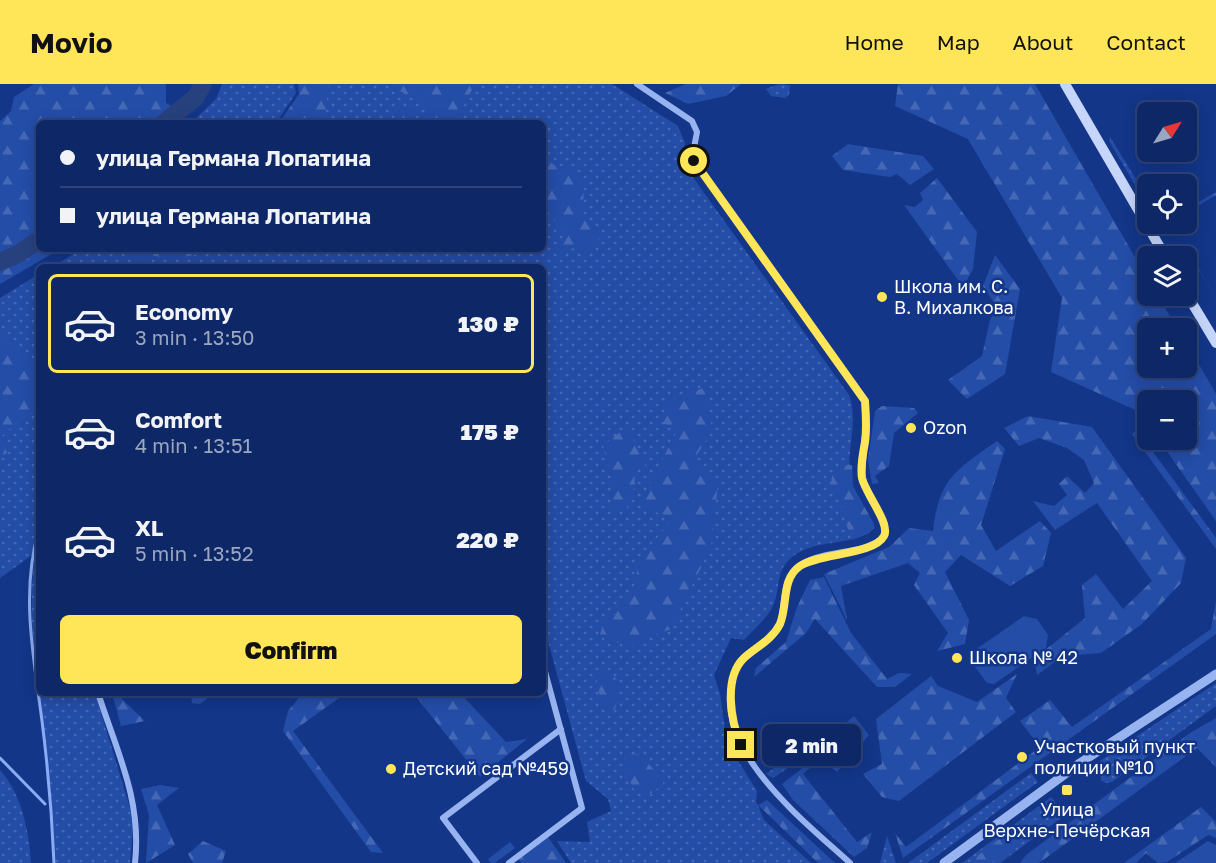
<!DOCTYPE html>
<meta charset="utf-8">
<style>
body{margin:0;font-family:"Golos Text",sans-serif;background:#17306d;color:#f1f3f6;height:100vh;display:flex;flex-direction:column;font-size:22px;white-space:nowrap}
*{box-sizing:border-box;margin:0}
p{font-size:20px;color:#9ba6c0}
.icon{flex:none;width:33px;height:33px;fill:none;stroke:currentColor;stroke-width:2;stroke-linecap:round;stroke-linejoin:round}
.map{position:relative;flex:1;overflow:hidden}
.sheet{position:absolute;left:36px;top:180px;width:510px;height:432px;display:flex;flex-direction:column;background:#0e2867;border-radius:9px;box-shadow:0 3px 15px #0003,0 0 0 2px #2e447b}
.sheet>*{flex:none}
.hud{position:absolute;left:36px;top:36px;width:510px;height:132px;border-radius:9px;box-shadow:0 3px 15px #0003,0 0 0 2px #2e447b;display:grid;align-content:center;height:132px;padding:0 24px;background:#0e2867}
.needle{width:39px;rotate:53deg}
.buttons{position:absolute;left:1137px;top:18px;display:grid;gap:12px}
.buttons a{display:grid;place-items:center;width:60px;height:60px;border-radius:9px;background:#0e2867;box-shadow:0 3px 15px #0003,0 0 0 2px #2e447b;font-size:30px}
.end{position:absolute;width:27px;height:27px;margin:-14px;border:8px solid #ffe658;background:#111;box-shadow:0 0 0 3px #111}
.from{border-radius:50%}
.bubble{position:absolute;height:42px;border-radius:9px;background:#0e2867;box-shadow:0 3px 15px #0003,0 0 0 2px #2e447b;font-size:20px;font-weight:800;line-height:42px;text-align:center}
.hud b{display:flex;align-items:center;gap:21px;height:57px;font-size:22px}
.hud b+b{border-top:2px solid #2e447b}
.hud i{width:15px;height:15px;background:#f1f3f6}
ul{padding:10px 0 0;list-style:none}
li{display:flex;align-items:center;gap:18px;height:99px;margin:0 12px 9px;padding:0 12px;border:3px solid transparent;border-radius:9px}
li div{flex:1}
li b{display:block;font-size:22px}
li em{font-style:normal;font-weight:800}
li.active{border-color:#ffe658}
li>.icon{width:54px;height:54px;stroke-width:1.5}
.primary-button{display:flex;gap:12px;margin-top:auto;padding:12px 24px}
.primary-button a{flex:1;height:69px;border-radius:9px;background:#ffe658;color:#111;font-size:24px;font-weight:800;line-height:69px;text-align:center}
header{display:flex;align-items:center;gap:36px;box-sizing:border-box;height:84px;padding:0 30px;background:#ffe658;color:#111}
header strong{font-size:28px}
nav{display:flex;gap:33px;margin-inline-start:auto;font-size:21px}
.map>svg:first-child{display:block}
.grass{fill:url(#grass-dots)}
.forest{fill:url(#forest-firs)}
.park{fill:#244da8}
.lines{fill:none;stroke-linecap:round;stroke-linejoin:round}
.stream{stroke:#8aacf4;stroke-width:3}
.river{stroke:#27417f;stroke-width:18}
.minor{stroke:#98b4f0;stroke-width:6}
.tertiary{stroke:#98b4f0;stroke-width:9}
.secondary{stroke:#c6d6fb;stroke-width:10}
.route{stroke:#ffe658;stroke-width:8}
.poi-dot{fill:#ffe658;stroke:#133689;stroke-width:2}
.labels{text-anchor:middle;stroke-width:5;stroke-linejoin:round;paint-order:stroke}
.poi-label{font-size:18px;fill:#fff;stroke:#133689;text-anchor:start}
</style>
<header>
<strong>Movio</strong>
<nav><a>Home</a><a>Map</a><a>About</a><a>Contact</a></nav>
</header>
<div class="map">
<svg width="1216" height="779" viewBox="0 0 1216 779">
<defs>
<pattern id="grass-dots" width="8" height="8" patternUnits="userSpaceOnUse" patternTransform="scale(1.5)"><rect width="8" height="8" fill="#244da8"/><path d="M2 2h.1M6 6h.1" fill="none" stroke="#4568b5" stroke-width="1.8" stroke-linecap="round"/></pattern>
<pattern id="forest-firs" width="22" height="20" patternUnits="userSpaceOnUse" patternTransform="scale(1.5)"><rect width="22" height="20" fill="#244da8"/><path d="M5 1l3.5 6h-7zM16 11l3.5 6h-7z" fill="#4568b5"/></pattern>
</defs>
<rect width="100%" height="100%" fill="#133689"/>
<!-- grass -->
<path class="grass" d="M222 0H294L296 9 276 39H191L216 15Z
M323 0H612L678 42 685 59 682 78 849 311C859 339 846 366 850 394 852 412 866 429 875 444 854 462 824 455 800 468 772 483 783 502 772 524 766 535 753 546 744 556L731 554 714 591 720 610 727 659 757 707 756 717 764 736 811 779H571L557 757 590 758 587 738 611 727 608 715 586 697 543 539V183H52L82 165H543V39H325Z
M779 0 790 1 789 11 785 14 771 12 766 5Z
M1110 53 1147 113V121L1109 57Z
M1216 108V111L1189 127 1184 150C1175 153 1169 146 1165 140H1186L1187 125Z
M1185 169 1191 170 1216 215 1200 187 1189 194 1186 172H1179Z
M39 190V609H95L130 724 133 744 130 779H54C52 732 48 684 42 637 35 580 27 527 35 469L0 494V214Z
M1216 599V622L1112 698 1106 699 1100 696 1102 694 1099 690 1097 692 1094 684 1097 679Z
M783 677 788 684 773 694 766 690Z
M0 686C22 711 29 747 31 779H0Z
M1031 689 1038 698 927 779H908Z
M1051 713 1065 731 1000 779H962Z
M887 752 896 779H880Z"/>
<!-- forest -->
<path class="forest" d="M34 0H166V19L177 25 154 39H39V150L25 162 0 171V37L11 27 14 13Z
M298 0H328L325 39H279L299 10Z
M383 0H475L455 39H429L425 18Z
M686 0H741L726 12 688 20 665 9Z
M898 0H1035L1147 194 1148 212H1158L1177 244H1148V284H1186L1187 260 1216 310V437L1159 356H1186V316H1148L1147 339 1140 328 1051 288 1062 214 968 55 895 22Z
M411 23 419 39H393L396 24Z
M848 60 923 72 934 85 910 101 897 90 890 93 843 86 832 72Z
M547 72 552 80 570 84 584 104 582 132 598 143 600 155 588 167 571 164 558 167 557 161 568 150 546 126 543 128V74Z
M937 94 977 148 973 185 963 203 904 121 915 123 923 116 920 109Z
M39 160V165H56L55 168 0 200V183Z
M120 165H198L200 170 172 175 150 171 152 183H139Z
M995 171 1020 205 1005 290 967 315 948 296 982 272 990 236 997 223 983 202Z
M0 251 39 280V326L26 330 1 353 7 369 0 373Z
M706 303 712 347 693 377 718 399 711 463 671 545 644 554 641 565 621 557 611 561 600 551 606 529 615 531 637 498V477L673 435 639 421 677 347 664 340 665 318Z
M882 322 914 324 918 329 894 349 889 382 875 392 879 399 872 400 868 376 875 327Z
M1028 332 1092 343 1186 474 1181 499 1142 540 1101 569 1077 571 1071 566 1037 591 1034 575 1085 534 1082 501 1096 490 1123 525 1152 497 1097 419 1055 446 1033 417 1054 422 1067 411 1059 400 1067 392 1085 409 1094 399 1084 376 1067 364 1039 354 1019 362 1004 344Z
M627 343 646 381 634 388 635 401 626 426 614 425 612 397 603 361Z
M1137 346 1216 454V465L1132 350Z
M997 357 1005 365 981 441 996 467 1040 437 1051 449 1043 482 1010 502 961 471 945 488 969 536 965 560 937 567 948 549 914 501 920 489 908 479 841 502 847 536 824 490 889 463 909 444 933 447C939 394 956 386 997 357Z
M852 381 853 402 874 440 870 449 852 456 841 426 845 416 830 408 832 391 839 382Z
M824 493 851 549 887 595 899 589 912 590 895 603H877L815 535 806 549 754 593 756 584 786 558 797 523 810 496Z
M1216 517V550L903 774 895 749 906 763 1040 663 1020 637 1050 616 1072 643 1211 545Z
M605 585 622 600 612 635 601 618 596 592Z
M1017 590 1006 614 1016 628 899 717 882 713 863 690 882 680 876 635 931 592 938 602 977 618Z
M112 609H121L122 615 145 637 121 642Z
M191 609H214L200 620 192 619Z
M303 609H346L293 647 383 769 371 768 283 647 288 627Z
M413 609H460L506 658 527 655 480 693Z
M854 632 869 651 837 688 820 675 803 690 857 758 872 748 867 764 854 773 793 716 782 700 831 662 836 647Z
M1216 634V683L1197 664 1039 779H1020L1026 771 1190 649Z
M641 670 664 699 652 709 635 708 626 688V671Z
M160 701 179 704 157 721 175 761 146 779 149 731 141 705Z
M767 716 835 779H818L758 721Z
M1201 723 1216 738V754L1208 751 1167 778 1158 779 1146 769 1136 779H1124Z
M1018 741 1014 761 991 779H968Z
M548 753 566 779H521L518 774Z
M203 757 226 767 222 779H193L188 770Z"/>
<!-- park -->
<path class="park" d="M1024 532 1037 535 1048 551 1046 564 994 600 987 599 972 579V568Z
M1208 757 1216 761V779H1175Z
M510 758 515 764 495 779H491L488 775Z"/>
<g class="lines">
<!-- stream -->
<path class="stream" d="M39 446C20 508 34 575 42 637 48 684 52 732 54 779
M0 674 45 720"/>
<!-- river -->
<path class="river" d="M164 39 196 13 203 0
M0 178 18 170 39 156"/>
<!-- minor -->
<path class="minor" d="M637 0 692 37 697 48 692 74 865 317 866 337 862 394 869 412 885 440 884 453C859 474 818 463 795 486 780 501 787 528 777 546 767 562 745 566 737 583 702 659 802 735 850 779
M98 609C117 668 142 716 135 779
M477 779 443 734 561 645
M509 779 582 724 543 580"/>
<!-- tertiary -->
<path class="tertiary" d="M944 779 1080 679 1216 590"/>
<!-- secondary -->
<path class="secondary" d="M1065 0 1165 172
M1186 209 1216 259"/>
</g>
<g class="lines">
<!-- route -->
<path class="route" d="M694 77 865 317C866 331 867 344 865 358 863 370 860 382 862 394 865 409 891 440 884 452 874 471 820 469 800 482 781 495 788 521 780 540 772 556 756 563 744 574 723 594 731 638 741 661"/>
</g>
<!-- markers -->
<g class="poi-dot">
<circle cx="882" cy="213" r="6"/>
<circle cx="911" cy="344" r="6"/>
<circle cx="957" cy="574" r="6"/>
<circle cx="1022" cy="673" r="6"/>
<circle cx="391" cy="685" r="6"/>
<rect x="1061" y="700" width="12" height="12" rx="3"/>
</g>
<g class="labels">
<!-- poi labels -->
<g class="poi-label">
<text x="894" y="209">Школа им. С.<tspan x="894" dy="21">В. Михалкова</tspan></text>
<text x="923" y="350">Ozon</text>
<text x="969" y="580">Школа № 42</text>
<text x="1034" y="669">Участковый пункт<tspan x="1034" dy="21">полиции №10</tspan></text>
<text x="403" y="691">Детский сад №459</text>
<text x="1067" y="732" text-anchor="middle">Улица<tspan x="1067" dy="21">Верхне-Печёрская</tspan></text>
</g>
</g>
</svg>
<div class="buttons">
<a><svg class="needle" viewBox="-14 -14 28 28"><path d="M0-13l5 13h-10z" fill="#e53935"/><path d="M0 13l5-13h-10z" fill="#9ba6c0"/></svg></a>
<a><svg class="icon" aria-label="locate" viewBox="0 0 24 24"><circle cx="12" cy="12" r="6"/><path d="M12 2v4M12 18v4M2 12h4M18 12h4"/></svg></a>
<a><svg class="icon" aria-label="layers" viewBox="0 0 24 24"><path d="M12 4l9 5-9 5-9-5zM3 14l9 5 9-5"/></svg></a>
<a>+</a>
<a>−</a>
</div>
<i class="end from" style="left:694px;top:77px"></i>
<i class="end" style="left:741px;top:661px"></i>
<div class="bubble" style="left:762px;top:640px;width:99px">2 min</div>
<div class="hud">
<b><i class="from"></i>улица Германа Лопатина</b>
<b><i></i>улица Германа Лопатина</b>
</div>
<section class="sheet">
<ul>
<li class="active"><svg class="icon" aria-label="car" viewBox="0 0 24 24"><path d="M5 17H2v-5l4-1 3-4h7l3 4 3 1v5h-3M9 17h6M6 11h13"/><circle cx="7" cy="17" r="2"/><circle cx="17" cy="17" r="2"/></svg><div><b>Economy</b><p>3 min · 13:50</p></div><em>130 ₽</em></li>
<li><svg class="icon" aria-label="car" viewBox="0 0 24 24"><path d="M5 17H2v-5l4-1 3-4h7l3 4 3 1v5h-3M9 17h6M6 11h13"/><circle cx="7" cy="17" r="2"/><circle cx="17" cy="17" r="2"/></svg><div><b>Comfort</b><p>4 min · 13:51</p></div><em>175 ₽</em></li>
<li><svg class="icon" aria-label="car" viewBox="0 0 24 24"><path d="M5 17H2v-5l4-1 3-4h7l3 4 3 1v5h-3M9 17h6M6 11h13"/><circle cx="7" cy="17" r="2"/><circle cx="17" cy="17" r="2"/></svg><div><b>XL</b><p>5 min · 13:52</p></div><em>220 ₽</em></li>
</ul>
<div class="primary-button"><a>Confirm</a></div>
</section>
</div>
